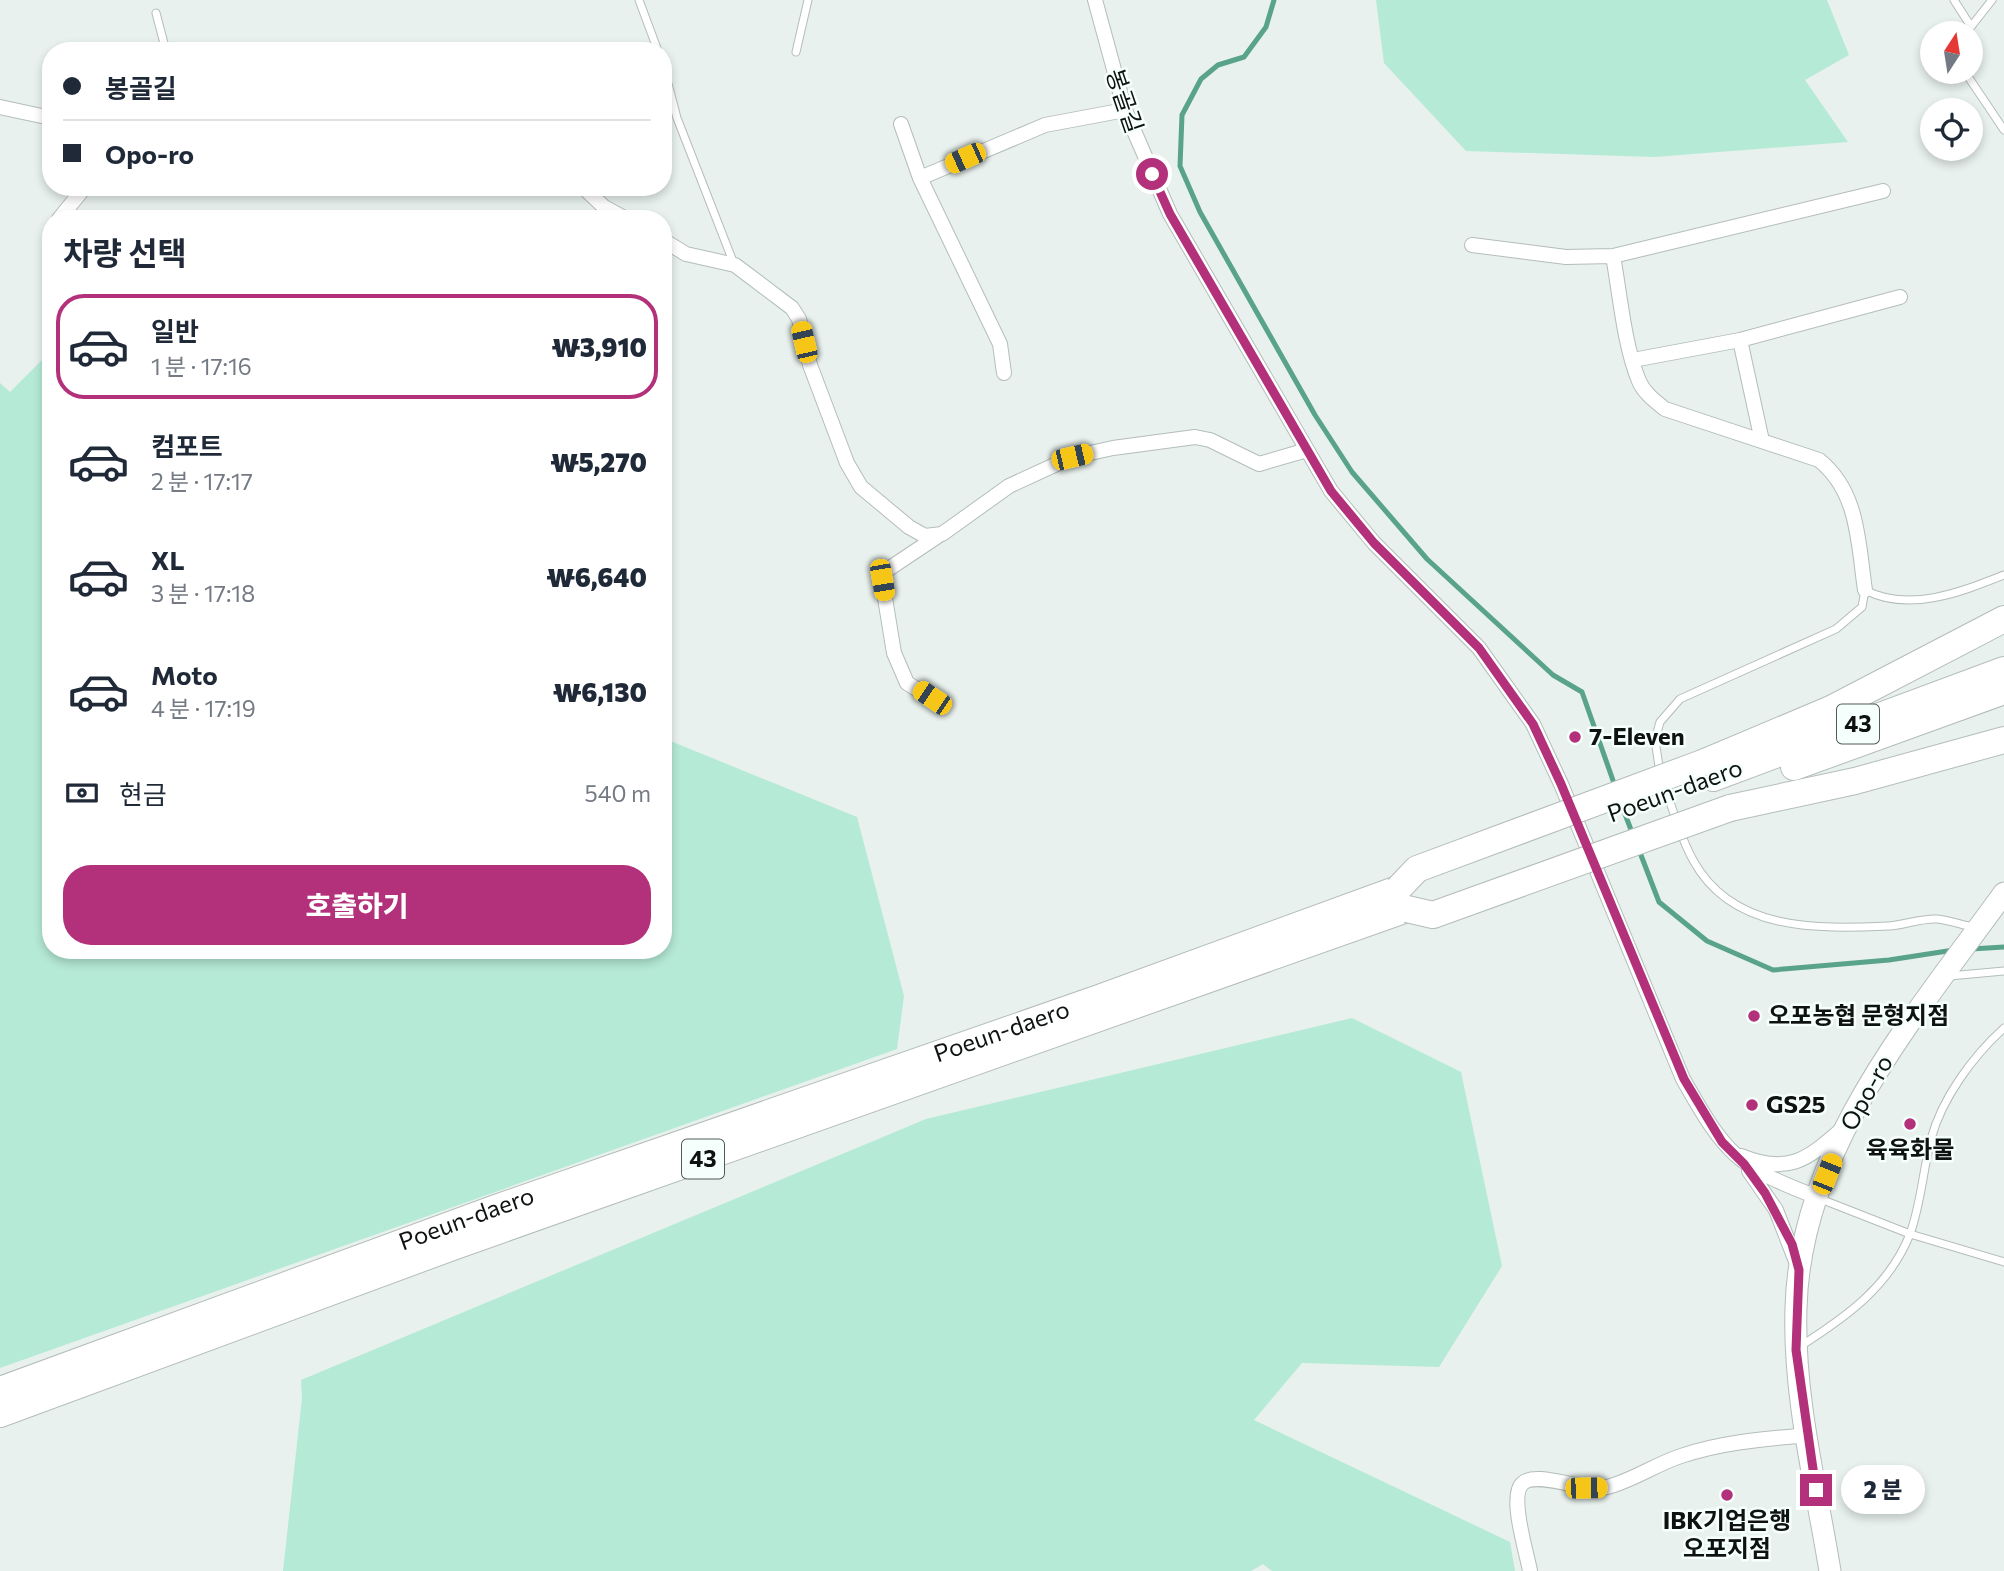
<!DOCTYPE html>
<html lang="ko">
<meta charset="utf-8">
<style>
body{margin:0;font-family:Commissioner,"Noto Sans KR",sans-serif;background:#f2f2f3;color:#1f2937;height:100vh;display:flex;flex-direction:column;font-size:26px;white-space:nowrap}
*{box-sizing:border-box;margin:0}
p{font-size:23px;color:#747a83}
.icon{flex:none;width:38px;height:38px;fill:none;stroke:currentColor;stroke-width:2;stroke-linecap:round;stroke-linejoin:round}
.map{position:relative;flex:1;overflow:hidden}
.sheet{position:absolute;left:42px;top:210px;width:630px;height:749px;display:flex;flex-direction:column;background:#fff;border-radius:28px;box-shadow:0 4px 10px #0003}
.sheet>*{flex:none}
.guide{position:absolute;left:42px;top:42px;width:630px;height:154px;border-radius:28px;box-shadow:0 4px 10px #0003;display:grid;align-content:center;height:154px;padding:0 21px;background:#fff}
.needle{width:46px;rotate:12deg}
.controls{position:absolute;left:1920px;top:21px;display:grid;gap:14px}
.controls a{display:grid;place-items:center;width:63px;height:63px;border-radius:50%;background:#fff;box-shadow:0 4px 10px #0003;font-size:35px}
.end{position:absolute;width:32px;height:32px;margin:-16px;border:9px solid #b3317a;background:#fff;box-shadow:0 0 0 4px #fff}
.from{border-radius:50%}
.bubble{position:absolute;height:49px;border-radius:24px;background:#fff;box-shadow:0 4px 10px #0003;font-size:23px;font-weight:800;line-height:49px;text-align:center}
.car{position:absolute;width:21px;height:42px;margin:-21px -10px;border-radius:9px;box-shadow:0 0 5px 2px #0007;background:linear-gradient(#f5c518 24%,#345 0 40%,#f5c518 0 76%,#345 0 86%,#f5c518 0)}
.guide b{display:flex;align-items:center;gap:24px;height:66px;font-size:26px}
.guide b+b{border-top:2px solid #e0e1e3}
.guide i{width:18px;height:18px;background:#1f2937}
ul{padding:0;list-style:none}
li{display:flex;align-items:center;gap:21px;height:105px;margin:0 14px 10px;padding:0 7px;border:4px solid transparent;border-radius:28px}
li div{flex:1}
li b{display:block;font-size:26px}
li em{font-style:normal;font-weight:800}
li.current{border-color:#b3317a}
li>.icon{width:63px;height:63px;stroke-width:1.5}
h2{padding:0 21px;font-size:32px;line-height:84px}
.pay{display:flex;align-items:center;gap:18px;height:77px;padding:0 21px;font-size:26px}
.pay p{margin-inline-start:auto}
.primary-button{display:flex;gap:14px;margin-top:auto;padding:14px 21px}
.primary-button a{flex:1;height:80px;border-radius:28px;background:#b3317a;color:#fff;font-size:28px;font-weight:800;line-height:80px;text-align:center}
.map>svg:first-child{display:block}
.green{fill:#b5ead6}
.lines{fill:none;stroke-linecap:round;stroke-linejoin:round}
.stream{stroke:#59a38b;stroke-width:5}
.lane-casing{stroke:#b4bdba;stroke-width:9}
.street-casing{stroke:#b4bdba;stroke-width:16}
.secondary-casing{stroke:#b4bdba;stroke-width:23}
.highway-casing{stroke:#b4bdba;stroke-width:28}
.lane{stroke:#fff;stroke-width:7}
.street{stroke:#fff;stroke-width:14}
.secondary{stroke:#fff;stroke-width:21}
.highway{stroke:#fff;stroke-width:26}
.highway-bridge-casing{stroke:#b4bdba;stroke-width:28;stroke-linecap:butt}
.highway-bridge{stroke:#fff;stroke-width:26}
.route{stroke:#b3317a;stroke-width:9}
.poi-dot{fill:#b3317a;stroke:#f5fffb;stroke-width:2.5}
.labels{text-anchor:middle;stroke-width:5;stroke-linejoin:round;paint-order:stroke}
.shield{fill:#f5fffb;stroke:#535956;stroke-width:2}
.shield-label{font-size:23px;font-weight:bold;fill:#0e1210}
.street-label{font-size:24px;fill:#0e1210;stroke:#f5fffb}
.poi-label{font-size:24px;font-weight:bold;fill:#0e1210;stroke:#f5fffb;text-anchor:start}
</style>
<div class="map">
<svg width="2004" height="1571" viewBox="0 0 2004 1571">
<rect width="100%" height="100%" fill="#e8f1ed"/>
<!-- green -->
<path class="green" d="M1376 0H1827L1849 55 1805 80 1848 142 1654 157 1466 151 1384 63Z
M51 351V950H663V738L857 817 904 996 897 1049 0 1368V383L10 392Z
M1352 1018 1461 1072 1502 1266 1439 1367 1302 1363 1254 1420 1510 1542 1515 1571H1272L1263 1564 1251 1571H283L302 1398 301 1380 926 1119Z"/>
<g class="lines">
<!-- stream -->
<path class="stream" d="M1274 0 1266 27 1244 57 1218 65 1201 79 1182 115 1180 166 1200 212 1315 415 1352 472 1427 559 1553 675 1582 692 1616 789
M1620 801 1633 835
M1639 850 1659 902 1707 941 1773 970 1889 960 1954 950
M1971 949 2004 947"/>
<!-- lane casing -->
<g class="lane-casing">
<path id="lane" d="M639 0 658 51
M1954 0 1970 25
M156 13 166 51
M1966 33 1992 0
M796 52 808 0
M663 65 677 118 734 264
M1965 72 2004 130
M1660 773 1655 740 1660 722 1680 699 1836 629 1862 607 1865 590C1909 613 1961 592 2004 575
M1664 785C1673 809 1680 837 1693 860 1732 932 1817 929 1889 926 1905 925 1921 918 1937 919 1949 920 1962 925 1973 927
M1949 976 2004 971
M1818 1198 1910 1234 2004 1262
M1799 1347C1846 1317 1889 1287 1910 1234 1921 1204 1923 1170 1931 1139 1942 1098 1973 1056 2004 1028"/>
</g>
<!-- street casing -->
<g class="street-casing">
<path id="street" d="M1095 0 1125 110 1170 214 1331 491 1374 543 1479 648 1533 724 1561 784 1683 1079C1726 1155 1736 1166 1817 1197
M0 107 51 118
M901 124 920 178 1000 344 1004 373
M920 178 1045 125 1125 110
M583 187 604 207 626 219
M59 219 85 187
M663 240 686 254 735 265 792 308 799 319 810 365 847 463 861 487 909 527 925 536 942 534 1009 486 1072 457 1113 448 1195 437 1210 440 1259 464 1307 450
M1472 245 1566 257 1613 256 1883 191
M1613 256C1620 294 1624 345 1639 381 1644 393 1655 401 1665 409L1819 460C1859 492 1858 543 1865 590
M1740 340 1762 441
M1633 360 1740 340 1900 297
M931 698 907 683 894 653 882 580 887 570 938 536
M1741 1156C1787 1175 1807 1160 1841 1130
M1749 1171 1776 1210 1797 1264
M1530 1571C1527 1553 1508 1495 1523 1483 1537 1470 1586 1493 1607 1487 1632 1481 1656 1464 1681 1456 1722 1442 1765 1439 1808 1435"/>
</g>
<!-- secondary casing -->
<g class="secondary-casing">
<path id="secondary" d="M1830 1571C1816 1485 1793 1396 1796 1308 1800 1148 1915 1016 2004 893"/>
</g>
<!-- highway casing -->
<g class="highway-casing">
<g id="highway">
<path d="M1705 762 1831 709 2004 619"/>
<path d="M1794 767 2004 691"/>
<path d="M1713 778 2004 670"/>
<path d="M1730 808 1855 781 2004 740"/>
<path id="s1" d="M0 1390 496 1208 1099 998 1398 889"/>
<path d="M0 1414 458 1245 1407 909"/>
</g>
</g>
<!-- lane -->
<use href="#lane" class="lane"/>
<!-- street -->
<use href="#street" class="street"/>
<!-- secondary -->
<use href="#secondary" class="secondary"/>
<!-- highway -->
<use href="#highway" class="highway"/>
<!-- highway-bridge casing -->
<g class="highway-bridge-casing">
<path id="highway-bridge" d="M1398 889 1417 869 1705 762
M1407 909 1433 915 1730 808"/>
</g>
<!-- highway-bridge -->
<use href="#highway-bridge" class="highway-bridge"/>
</g>
<g class="lines">
<!-- route -->
<path class="route" d="M1152 174 1170 214 1331 491 1374 543 1479 648 1533 724 1561 784 1684 1079 1722 1142 1744 1164 1765 1193 1792 1244 1799 1270 1796 1350 1816 1490"/>
</g>
<!-- markers -->
<g class="poi-dot">
<circle cx="1575" cy="737" r="7"/>
<circle cx="1754" cy="1016" r="7"/>
<circle cx="1752" cy="1105" r="7"/>
<circle cx="1910" cy="1124" r="7"/>
<circle cx="1727" cy="1495" r="7"/>
</g>
<g class="labels">
<!-- shield labels -->
<g class="shield">
<rect x="1837" y="704.5" width="42" height="39" rx="5"/>
<rect x="682" y="1139.5" width="42" height="39" rx="5"/>
</g>
<g class="shield-label">
<text x="1858" y="732">43</text>
<text x="703" y="1167">43</text>
</g>
<!-- street labels -->
<g class="street-label">
<text transform="translate(1124 101) rotate(71)" y="8">봉골길</text>
<text transform="translate(1675 791) rotate(-20)" y="8">Poeun-daero</text>
<text dy="8" stroke="none"><textPath href="#s1" startOffset="1064">Poeun-daero</textPath></text>
<text transform="translate(1867 1093) rotate(-61)" y="8">Opo-ro</text>
<text dy="8" stroke="none"><textPath href="#s1" startOffset="497">Poeun-daero</textPath></text>
</g>
<!-- poi labels -->
<g class="poi-label">
<text x="1589" y="745">7-Eleven</text>
<text x="1768" y="1024">오포농협 문형지점</text>
<text x="1766" y="1113">GS25</text>
<text x="1910" y="1158" text-anchor="middle">육육화물</text>
<text x="1727" y="1529" text-anchor="middle">IBK기업은행<tspan x="1727" dy="28">오포지점</tspan></text>
</g>
</g>
</svg>
<div class="controls">
<a><svg class="needle" viewBox="-14 -14 28 28"><path d="M0-13l5 13h-10z" fill="#e53935"/><path d="M0 13l5-13h-10z" fill="#747a83"/></svg></a>
<a><svg class="icon" aria-label="locate" viewBox="0 0 24 24"><circle cx="12" cy="12" r="6"/><path d="M12 2v4M12 18v4M2 12h4M18 12h4"/></svg></a>
</div>
<i class="end from" style="left:1152px;top:174px"></i>
<i class="end" style="left:1816px;top:1490px"></i>
<div class="bubble" style="left:1841px;top:1465px;width:84px">2 분</div>
<i class="car" style="left:965px;top:158px;rotate:246deg"></i>
<i class="car" style="left:804px;top:342px;rotate:347deg"></i>
<i class="car" style="left:1072px;top:457px;rotate:77deg"></i>
<i class="car" style="left:882px;top:580px;rotate:170deg"></i>
<i class="car" style="left:932px;top:698px;rotate:304deg"></i>
<i class="car" style="left:1827px;top:1174px;rotate:22deg"></i>
<i class="car" style="left:1586px;top:1488px;rotate:89deg"></i>
<div class="guide">
<b><i class="from"></i>봉골길</b>
<b><i></i>Opo-ro</b>
</div>
<section class="sheet">
<h2>차량 선택</h2>
<ul>
<li class="current"><svg class="icon" aria-label="car" viewBox="0 0 24 24"><path d="M5 17H2v-5l4-1 3-4h7l3 4 3 1v5h-3M9 17h6M6 11h13"/><circle cx="7" cy="17" r="2"/><circle cx="17" cy="17" r="2"/></svg><div><b>일반</b><p>1 분 · 17:16</p></div><em>₩3,910</em></li>
<li><svg class="icon" aria-label="car" viewBox="0 0 24 24"><path d="M5 17H2v-5l4-1 3-4h7l3 4 3 1v5h-3M9 17h6M6 11h13"/><circle cx="7" cy="17" r="2"/><circle cx="17" cy="17" r="2"/></svg><div><b>컴포트</b><p>2 분 · 17:17</p></div><em>₩5,270</em></li>
<li><svg class="icon" aria-label="car" viewBox="0 0 24 24"><path d="M5 17H2v-5l4-1 3-4h7l3 4 3 1v5h-3M9 17h6M6 11h13"/><circle cx="7" cy="17" r="2"/><circle cx="17" cy="17" r="2"/></svg><div><b>XL</b><p>3 분 · 17:18</p></div><em>₩6,640</em></li>
<li><svg class="icon" aria-label="car" viewBox="0 0 24 24"><path d="M5 17H2v-5l4-1 3-4h7l3 4 3 1v5h-3M9 17h6M6 11h13"/><circle cx="7" cy="17" r="2"/><circle cx="17" cy="17" r="2"/></svg><div><b>Moto</b><p>4 분 · 17:19</p></div><em>₩6,130</em></li>
</ul>
<div class="pay"><svg class="icon" aria-label="cash" viewBox="0 0 24 24"><path d="M3 7h18v10H3z"/><circle cx="12" cy="12" r="2"/></svg>현금<p>540 m</p></div>
<div class="primary-button"><a>호출하기</a></div>
</section>
</div>
